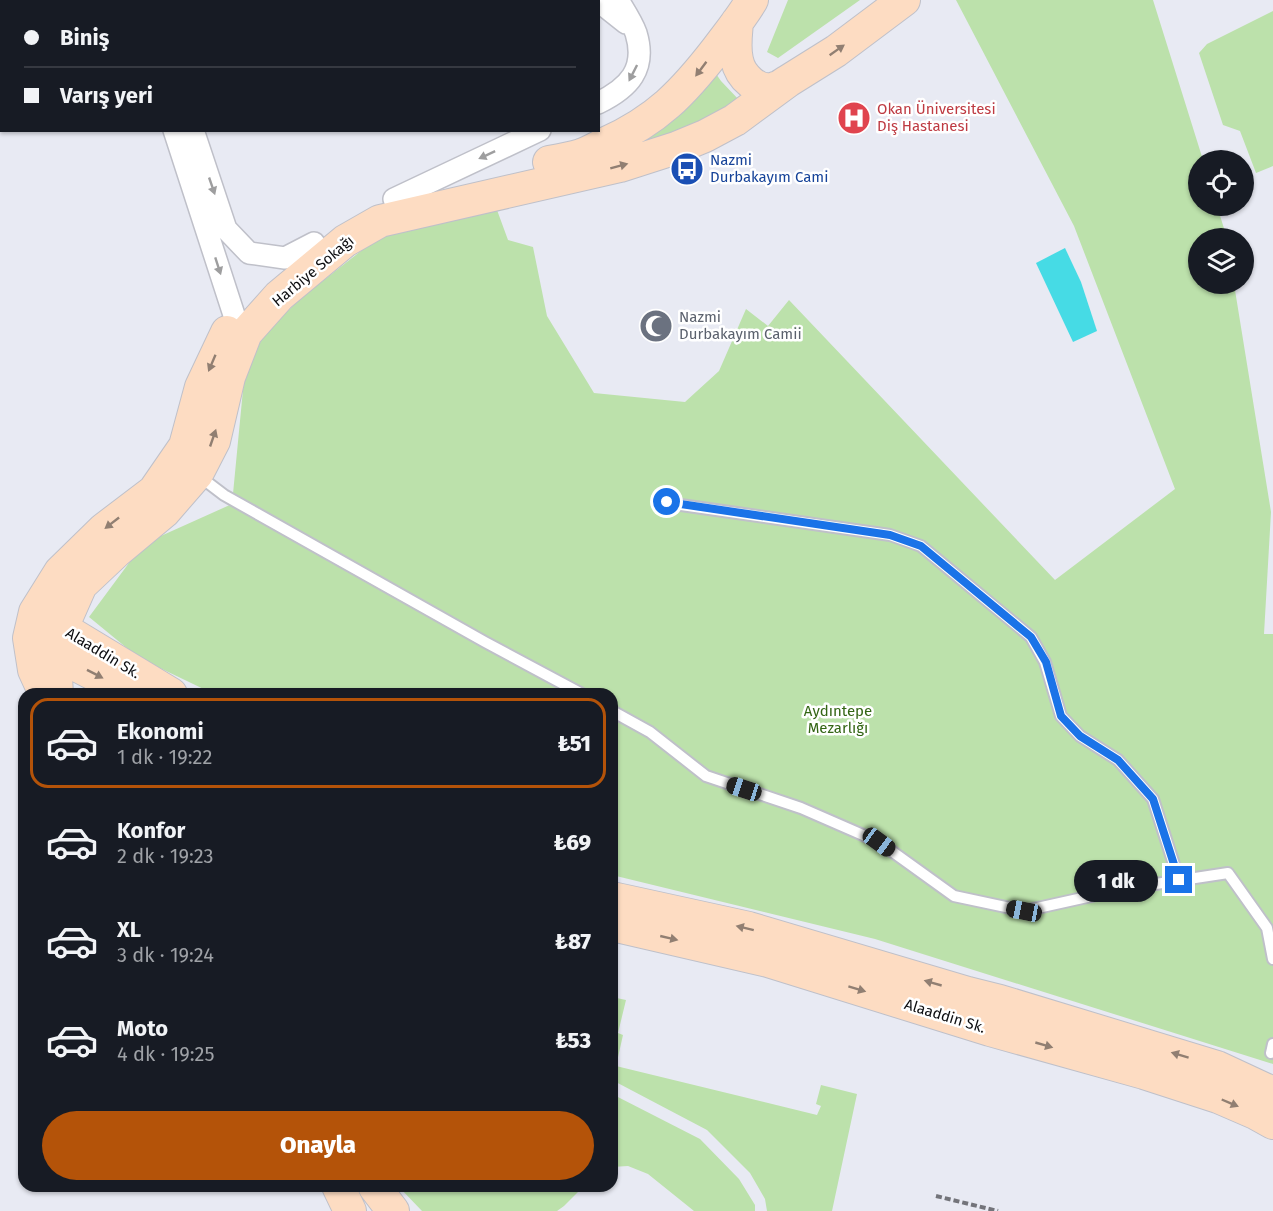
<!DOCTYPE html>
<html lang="tr">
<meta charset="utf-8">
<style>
body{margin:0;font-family:"Fira Sans",sans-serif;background:#20242c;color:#f1f3f6;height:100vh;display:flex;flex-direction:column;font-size:22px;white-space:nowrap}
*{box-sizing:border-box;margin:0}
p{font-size:20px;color:#9ea1a6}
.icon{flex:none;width:33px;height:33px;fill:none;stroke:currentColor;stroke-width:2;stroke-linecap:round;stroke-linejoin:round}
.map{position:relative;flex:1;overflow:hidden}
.sheet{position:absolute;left:18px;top:688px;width:600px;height:504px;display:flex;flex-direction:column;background:#171b24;border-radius:18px;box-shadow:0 2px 4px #0004}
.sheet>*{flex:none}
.banner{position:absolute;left:0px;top:0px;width:600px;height:132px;box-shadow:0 2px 4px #0004;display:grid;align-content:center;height:132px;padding:0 24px;background:#171b24}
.controls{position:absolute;left:1188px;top:150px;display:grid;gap:12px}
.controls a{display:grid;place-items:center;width:66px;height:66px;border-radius:50%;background:#171b24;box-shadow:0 2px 4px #0004;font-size:30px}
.end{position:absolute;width:27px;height:27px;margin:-14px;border:8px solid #1a73e8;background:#fff;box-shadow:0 0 0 3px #fff}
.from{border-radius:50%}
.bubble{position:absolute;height:42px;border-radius:21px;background:#171b24;box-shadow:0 2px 4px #0004;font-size:20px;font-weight:800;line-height:42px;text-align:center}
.car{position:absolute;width:18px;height:36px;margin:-18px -9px;border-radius:8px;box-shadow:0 0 4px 2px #0007;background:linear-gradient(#222 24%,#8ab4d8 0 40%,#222 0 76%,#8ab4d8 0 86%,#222 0)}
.banner b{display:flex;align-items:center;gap:21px;height:57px;font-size:22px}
.banner b+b{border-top:2px solid #363941}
.banner i{width:15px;height:15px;background:#f1f3f6}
ul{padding:10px 0 0;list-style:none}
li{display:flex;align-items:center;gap:18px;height:90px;margin:0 12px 9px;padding:0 12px;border:3px solid transparent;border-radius:18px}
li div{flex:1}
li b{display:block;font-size:22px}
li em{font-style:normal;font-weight:800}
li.selected{border-color:#b45309}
li>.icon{width:54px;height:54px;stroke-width:1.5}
.button{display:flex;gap:12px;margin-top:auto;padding:12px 24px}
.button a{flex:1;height:69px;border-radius:36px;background:#b45309;color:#fff;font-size:24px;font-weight:800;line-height:69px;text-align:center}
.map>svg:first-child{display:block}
.green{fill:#bce1ab}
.water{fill:#46dbe5}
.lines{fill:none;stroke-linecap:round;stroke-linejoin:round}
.lane-casing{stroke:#bfc0c9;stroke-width:14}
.street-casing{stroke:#bfc0c9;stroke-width:24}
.secondary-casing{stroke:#bfc0c9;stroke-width:34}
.path{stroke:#73747a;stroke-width:4;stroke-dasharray:6 3;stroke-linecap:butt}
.lane{stroke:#fff;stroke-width:10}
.street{stroke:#fff;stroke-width:21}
.secondary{stroke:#fddcc2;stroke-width:32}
.oneway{fill:#917f72}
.oneway2{fill:#9e9e9f}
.route{stroke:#1a73e8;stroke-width:8}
.labels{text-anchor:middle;stroke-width:5;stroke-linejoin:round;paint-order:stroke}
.health-label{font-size:15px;fill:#be3a42;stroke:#fff;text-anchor:start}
.transit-label{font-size:15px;fill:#164399;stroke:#fff;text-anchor:start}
.street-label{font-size:15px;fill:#0c0d10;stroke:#fff}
.worship-label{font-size:15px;fill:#5b616d;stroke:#fff;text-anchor:start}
.park-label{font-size:15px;fill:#336514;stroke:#fff}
</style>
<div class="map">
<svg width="1273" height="1211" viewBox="0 0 1273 1211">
<rect width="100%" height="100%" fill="#e8eaf3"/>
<!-- green -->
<path class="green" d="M788 0H860L778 58 767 52Z
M956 0H1153L1203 160H1198V206H1217L1227 238H1198V284H1234L1271 512 1264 634H1273V1064L875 939 612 875V694H214L139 658 89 617 143 544 232 504 245 369 266 332 301 298 380 236 497 210 508 240 533 247 547 316 594 393 685 402 719 371 746 309 768 326 789 300 1055 580 1175 489 1074 226Z
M1273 11V166L1256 173 1240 131 1223 125 1199 53 1207 44Z
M714 71 721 81 740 101 680 133 618 149Z
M612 997 626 1000 618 1033 623 1035 616 1066 817 1115 821 1106 816 1104 821 1085 857 1094 832 1211H767L765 1199 750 1173 707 1130 612 1080Z
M612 1094 700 1139 739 1179 755 1205V1211H694L648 1174 628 1166 612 1167Z
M399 1187H583L564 1206 557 1211H422Z"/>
<!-- water -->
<path class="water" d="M1065 248 1081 282 1097 331 1073 342 1036 263Z"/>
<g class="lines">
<!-- lane casing -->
<g class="lane-casing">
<path id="lane" d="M199 476 224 495 485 642 582 694
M667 503 890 535 921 546 1031 637 1045 662 1061 716 1080 736 1118 760 1153 799 1179 880
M612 711 650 732 706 776 801 808 879 842 954 896 1024 911 1123 889 1228 873 1267 928 1273 959
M1271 1053 1273 1044"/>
</g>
<!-- street casing -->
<g class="street-casing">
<path id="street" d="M130 0 131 2
M150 0V2
M597 0 626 23
M598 103C629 88 647 69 636 33 632 22 624 10 618 0
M174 130 235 318
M193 130 226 229 249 253 285 258 314 243
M394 199 540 130"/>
</g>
<!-- secondary casing -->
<g class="secondary-casing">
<path id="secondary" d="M737 22C736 34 734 48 737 60 740 76 758 94 775 88 780 87 784 83 788 81
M549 162C560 160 571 158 581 155 590 152 598 147 606 143 657 120 683 93 717 49 729 33 742 17 752 0
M44 628H62L171 694
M55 662 72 663 132 694
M45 694 34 670 29 638 35 612 60 572 104 529 154 491 185 446 201 387 227 332
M57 694 55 662 62 628 81 585 116 552 164 512 197 474 214 441 229 377 246 333 279 296 345 241 380 221 620 166 676 148 705 136 735 120 788 81 836 51 904 0
M612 898 749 928 968 993 1000 1001 1217 1067 1273 1093
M612 925 768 961 990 1030 1144 1073 1218 1097 1255 1113 1273 1123
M338 1186 350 1211
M374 1186 393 1211"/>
</g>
<!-- path -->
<path class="path" d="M936 1196 998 1211"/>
<!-- lane -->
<use href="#lane" class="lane"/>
<!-- street -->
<use href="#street" class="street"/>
<!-- secondary -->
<use href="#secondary" class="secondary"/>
</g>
<!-- one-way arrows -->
<defs><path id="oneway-solid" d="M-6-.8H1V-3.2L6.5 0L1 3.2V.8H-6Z" transform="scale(1.5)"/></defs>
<g class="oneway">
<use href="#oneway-solid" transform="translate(837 50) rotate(-35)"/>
<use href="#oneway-solid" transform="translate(701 69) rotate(127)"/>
<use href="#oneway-solid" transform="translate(619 166) rotate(-15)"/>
<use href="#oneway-solid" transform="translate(212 363) rotate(113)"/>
<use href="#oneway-solid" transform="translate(213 438) rotate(-71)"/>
<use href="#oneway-solid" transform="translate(112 523) rotate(142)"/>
<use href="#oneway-solid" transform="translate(95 674) rotate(27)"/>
<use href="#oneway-solid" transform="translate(745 928) rotate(-166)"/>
<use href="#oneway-solid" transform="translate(669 938) rotate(13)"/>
<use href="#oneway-solid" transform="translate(933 983) rotate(-164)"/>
<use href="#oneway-solid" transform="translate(857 989) rotate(17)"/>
<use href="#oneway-solid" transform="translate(1044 1045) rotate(16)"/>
<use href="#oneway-solid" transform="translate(1180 1055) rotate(-163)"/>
<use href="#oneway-solid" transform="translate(1230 1103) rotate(23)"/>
</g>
<g class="oneway2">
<use href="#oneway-solid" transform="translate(633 73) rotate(117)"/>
<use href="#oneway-solid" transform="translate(487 155) rotate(155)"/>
<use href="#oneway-solid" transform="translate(212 186) rotate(71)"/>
<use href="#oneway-solid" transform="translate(218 266) rotate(72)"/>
</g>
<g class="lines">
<!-- route -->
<path class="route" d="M667 502 890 535 921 546 1031 637 1046 662 1061 716 1080 736 1118 760 1153 799 1179 880"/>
</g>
<!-- icons -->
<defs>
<g id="hospital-disc" transform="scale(1.725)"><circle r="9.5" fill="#e0444e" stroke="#fff"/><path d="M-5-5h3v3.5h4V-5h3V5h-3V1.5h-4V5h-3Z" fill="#fff"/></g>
<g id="bus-disc" transform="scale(1.725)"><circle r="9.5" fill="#1a4fb4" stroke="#fff"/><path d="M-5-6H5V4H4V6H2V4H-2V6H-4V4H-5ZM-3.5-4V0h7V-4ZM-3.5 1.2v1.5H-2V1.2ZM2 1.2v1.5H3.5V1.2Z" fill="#fff"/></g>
<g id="mosque-disc" transform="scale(1.725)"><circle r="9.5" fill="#6b7280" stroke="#fff"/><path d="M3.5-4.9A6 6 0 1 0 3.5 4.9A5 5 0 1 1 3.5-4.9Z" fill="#fff"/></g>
</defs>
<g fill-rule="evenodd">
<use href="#hospital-disc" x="854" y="118"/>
<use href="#bus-disc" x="687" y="169"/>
<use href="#mosque-disc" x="656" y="326"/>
</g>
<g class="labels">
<!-- health labels -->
<g class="health-label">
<text x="877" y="114">Okan Üniversitesi<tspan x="877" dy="17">Diş Hastanesi</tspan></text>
</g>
<!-- transit labels -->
<g class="transit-label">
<text x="710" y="165">Nazmi<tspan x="710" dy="17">Durbakayım Cami</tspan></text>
</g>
<!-- street labels -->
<g class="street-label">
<text transform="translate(313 271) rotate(-40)" y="5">Harbiye Sokağı</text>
<text transform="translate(103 653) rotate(31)" y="5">Alaaddin Sk.</text>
<text transform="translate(945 1016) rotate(17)" y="5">Alaaddin Sk.</text>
</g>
<!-- worship labels -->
<g class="worship-label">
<text x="679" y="322">Nazmi<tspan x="679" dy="17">Durbakayım Camii</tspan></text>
</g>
<!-- park labels -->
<g class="park-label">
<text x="838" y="716">Aydıntepe<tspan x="838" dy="17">Mezarlığı</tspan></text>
</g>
</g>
</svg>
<div class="controls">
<a><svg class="icon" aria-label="locate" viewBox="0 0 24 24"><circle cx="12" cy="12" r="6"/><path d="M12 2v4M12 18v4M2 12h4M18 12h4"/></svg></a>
<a><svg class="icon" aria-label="layers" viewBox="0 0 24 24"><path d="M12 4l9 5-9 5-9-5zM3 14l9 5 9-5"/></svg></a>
</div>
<i class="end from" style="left:667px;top:502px"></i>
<i class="end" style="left:1179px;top:880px"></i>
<div class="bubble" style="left:1074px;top:860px;width:84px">1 dk</div>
<i class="car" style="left:744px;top:789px;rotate:288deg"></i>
<i class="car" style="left:879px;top:842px;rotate:126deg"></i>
<i class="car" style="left:1024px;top:911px;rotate:281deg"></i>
<div class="banner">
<b><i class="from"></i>Biniş</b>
<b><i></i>Varış yeri</b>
</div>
<section class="sheet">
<ul>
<li class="selected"><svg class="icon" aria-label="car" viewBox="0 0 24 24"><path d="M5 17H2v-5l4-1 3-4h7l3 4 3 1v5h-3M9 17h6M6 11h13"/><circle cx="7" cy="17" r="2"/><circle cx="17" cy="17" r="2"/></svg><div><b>Ekonomi</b><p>1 dk · 19:22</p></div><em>₺51</em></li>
<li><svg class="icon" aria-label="car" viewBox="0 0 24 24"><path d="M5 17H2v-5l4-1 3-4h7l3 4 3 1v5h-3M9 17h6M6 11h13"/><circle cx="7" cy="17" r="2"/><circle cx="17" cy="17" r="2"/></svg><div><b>Konfor</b><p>2 dk · 19:23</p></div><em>₺69</em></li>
<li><svg class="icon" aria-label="car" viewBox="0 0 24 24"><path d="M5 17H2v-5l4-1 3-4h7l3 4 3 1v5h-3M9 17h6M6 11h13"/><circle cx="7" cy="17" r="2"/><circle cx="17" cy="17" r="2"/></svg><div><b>XL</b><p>3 dk · 19:24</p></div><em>₺87</em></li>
<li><svg class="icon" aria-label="car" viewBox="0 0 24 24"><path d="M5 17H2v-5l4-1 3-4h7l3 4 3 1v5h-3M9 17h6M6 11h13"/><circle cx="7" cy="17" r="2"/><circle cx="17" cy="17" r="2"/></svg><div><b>Moto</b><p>4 dk · 19:25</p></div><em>₺53</em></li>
</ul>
<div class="button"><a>Onayla</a></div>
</section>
</div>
